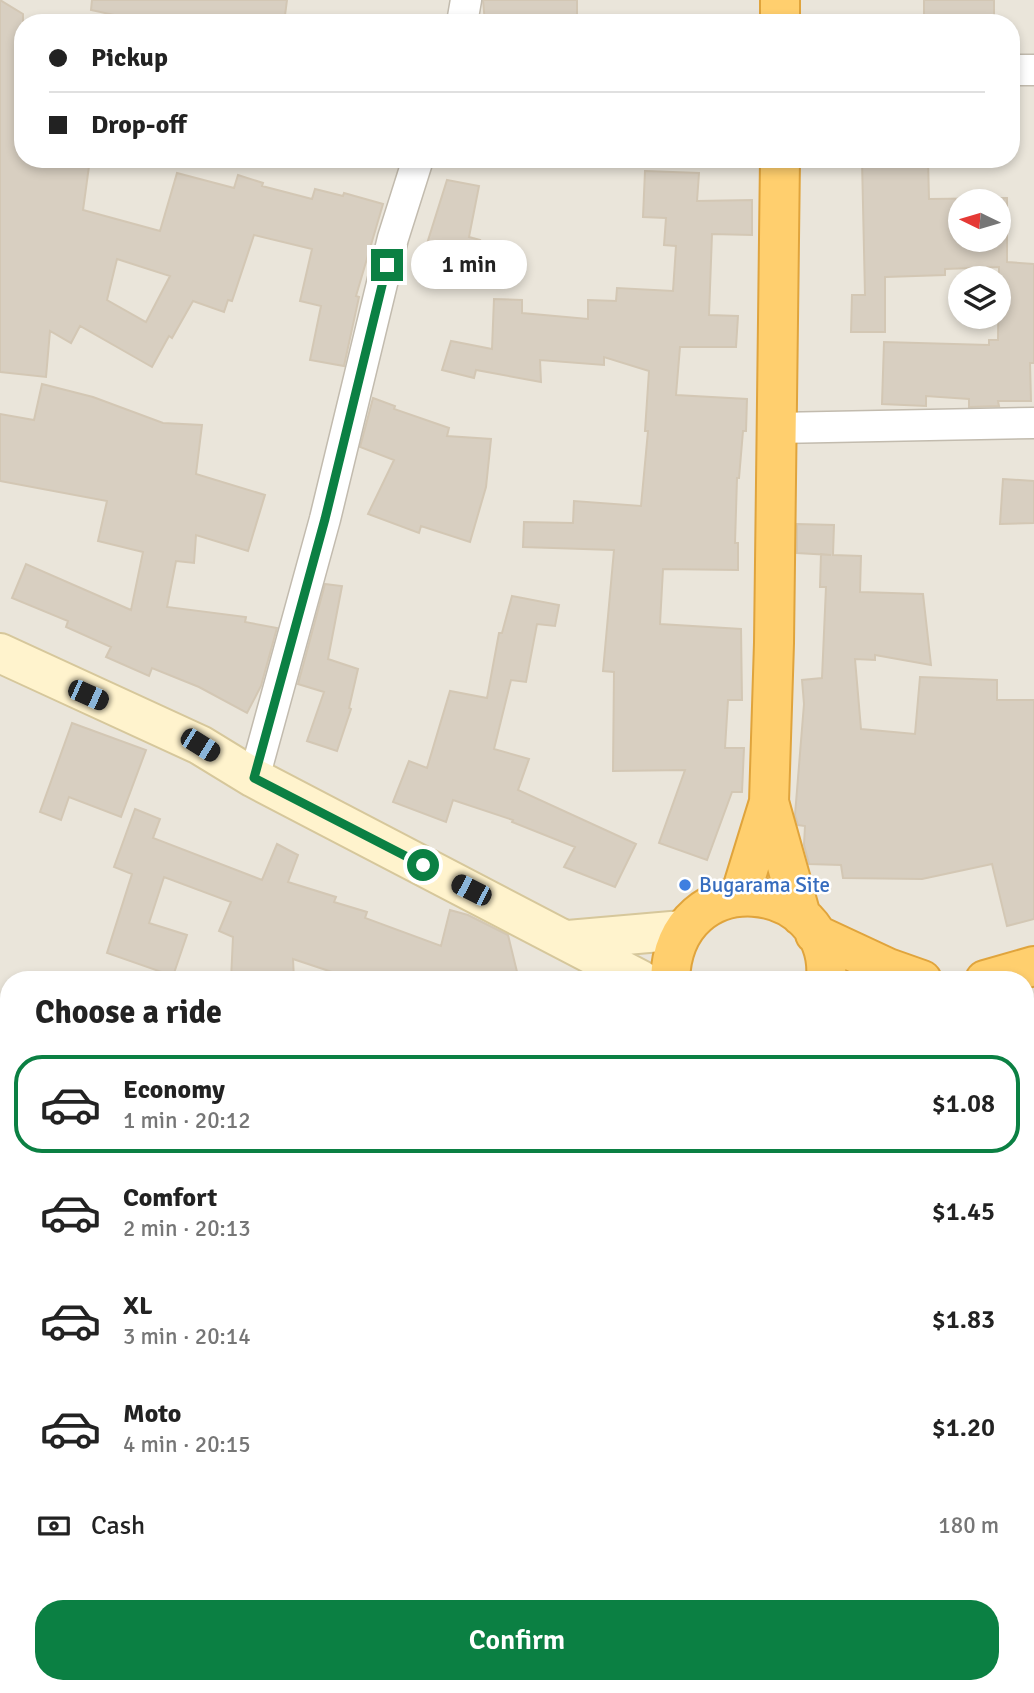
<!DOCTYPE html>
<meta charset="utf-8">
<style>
body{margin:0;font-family:Signika,sans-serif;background:#f2f2f2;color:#222;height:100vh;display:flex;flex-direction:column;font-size:26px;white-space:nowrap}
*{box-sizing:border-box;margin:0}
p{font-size:23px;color:#767676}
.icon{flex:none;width:38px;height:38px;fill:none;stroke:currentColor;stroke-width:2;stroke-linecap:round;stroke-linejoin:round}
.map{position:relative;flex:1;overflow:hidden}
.drawer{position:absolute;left:0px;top:971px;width:1034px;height:723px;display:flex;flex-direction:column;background:#fff;border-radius:28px 28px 0 0;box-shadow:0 4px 10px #0003}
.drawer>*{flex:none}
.guide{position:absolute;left:14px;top:14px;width:1006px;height:154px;border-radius:28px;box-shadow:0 4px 10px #0003;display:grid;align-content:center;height:154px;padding:0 35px;background:#fff}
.needle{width:46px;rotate:275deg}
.buttons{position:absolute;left:948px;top:189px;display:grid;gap:14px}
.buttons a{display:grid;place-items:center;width:63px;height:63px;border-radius:50%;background:#fff;box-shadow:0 4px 10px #0003;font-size:35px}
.end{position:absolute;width:32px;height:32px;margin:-16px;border:9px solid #0b8043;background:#fff;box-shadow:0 0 0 4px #fff}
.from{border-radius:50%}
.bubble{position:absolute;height:49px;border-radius:24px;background:#fff;box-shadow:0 4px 10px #0003;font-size:23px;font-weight:600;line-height:49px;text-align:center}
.car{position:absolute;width:21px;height:42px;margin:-21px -10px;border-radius:9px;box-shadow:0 0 5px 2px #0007;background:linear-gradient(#222 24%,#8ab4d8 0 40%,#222 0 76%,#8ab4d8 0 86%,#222 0)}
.guide b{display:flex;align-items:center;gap:24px;height:66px;font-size:26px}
.guide b+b{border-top:2px solid #e0e0e0}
.guide i{width:18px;height:18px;background:#222}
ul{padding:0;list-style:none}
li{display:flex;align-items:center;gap:21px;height:98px;margin:0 14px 10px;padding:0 21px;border:4px solid transparent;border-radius:28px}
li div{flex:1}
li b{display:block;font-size:26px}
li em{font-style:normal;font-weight:600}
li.selected{border-color:#0b8043}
li>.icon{width:63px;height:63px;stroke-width:1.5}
h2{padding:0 35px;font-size:32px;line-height:84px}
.pay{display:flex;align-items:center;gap:18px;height:77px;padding:0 35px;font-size:26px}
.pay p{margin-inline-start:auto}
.cta{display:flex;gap:14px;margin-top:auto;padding:14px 35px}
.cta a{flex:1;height:80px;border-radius:28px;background:#0b8043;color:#fff;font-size:28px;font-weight:600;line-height:80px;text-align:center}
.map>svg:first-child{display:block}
.residential{fill:#eae5da;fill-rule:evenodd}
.building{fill:#d8cfc1;stroke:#d3c7b4;stroke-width:2;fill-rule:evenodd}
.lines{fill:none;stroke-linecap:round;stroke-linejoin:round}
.street-casing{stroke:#c2bbae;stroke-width:33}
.secondary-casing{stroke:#d6c79b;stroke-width:42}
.highway-casing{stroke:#e0a43c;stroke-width:42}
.street{stroke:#fff;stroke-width:30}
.secondary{stroke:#fff3cd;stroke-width:38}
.highway{stroke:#ffcf6e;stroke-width:38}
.route{stroke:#0b8043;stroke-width:9}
.shop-dot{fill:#3f7fe0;stroke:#fff;stroke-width:2.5}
.labels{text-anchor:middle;stroke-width:5;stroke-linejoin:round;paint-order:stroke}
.shop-label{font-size:21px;fill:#366cbe;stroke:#fff;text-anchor:start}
</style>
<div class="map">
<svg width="1034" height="1693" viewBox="0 0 1034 1693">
<rect width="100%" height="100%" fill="#f6f3ec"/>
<!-- residential -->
<path class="residential" d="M0 0H1034V1693H923L914 1685H1026V980H9V1513L0 1517ZM23 23H1012V159H23ZM961 201H999V240H961ZM961 278H999V317H961Z"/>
<!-- building -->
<path class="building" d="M0 0 23 14V159H90L83 210 160 231 177 173 234 188 238 175 263 183 262 186 312 199 315 189 343 196 344 193 383 204 356 296 359 297 344 366 310 360 321 306 300 301 312 249 254 235 232 301 228 300 224 312 193 301 172 338 169 336 152 367 80 326 71 343 50 331 46 377 0 372ZM117 259 170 276 146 322 107 300Z
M92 0H287L284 23H151L91 10Z
M483 0H577V23H485Z
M924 0H994V23H924Z
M928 159 929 199 1007 198V262L1034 264V363H1030L1031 401H998L999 406 969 407V399L926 396V406L882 404 884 342 989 345V340H998L999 267 945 269V275L885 277V332H851L852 295H865L862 160ZM961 201H999V240H961Z
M645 171 699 173 697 201 752 200V235L712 234 709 315 738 316 736 347H680L676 395 747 399 746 431H743L739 478H737L735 543H738V570L663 569 660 624 741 629 742 700H728L725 748H744L742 792H732L707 860 659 843 685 770 613 771 614 672 603 671 614 550 523 547 524 522 573 523 574 501 641 506 648 431H645L649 371 604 357V365L540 360 541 382 476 370 474 378 442 370 451 341 492 349 494 299 522 300V313L588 319V300L616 301 617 288 673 291 676 246 664 245 666 218 643 217Z
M447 180 479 186 469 237 480 240 474 262 425 250Z
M42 384 93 397 163 423 202 425 196 474 265 495 248 551 196 535 194 563 176 561 167 607 246 617 245 622 277 628 261 686 247 713 199 687 152 668 149 676 106 657 111 647 66 627 68 621 12 598 26 564 131 610 143 552 98 541 107 501 0 481V414L34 420Z
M373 398 395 406 394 409 449 428 447 436 491 439 486 487 470 542 421 526 419 533 368 514 394 460 360 447Z
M1003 479 1034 481V523L1000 524Z
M797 524 834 525 833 555 861 556 860 592 923 594 931 665 875 655V660L855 659 861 729 915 734 920 677 997 680V700H1034V919L1007 926 992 864 922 879 843 878 841 865 809 864 804 845 805 826 798 825 795 815 804 704 802 680 822 678 826 587H820L821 554 831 555 797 553Z
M325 584 342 586 328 659 358 669 349 708 351 709 337 751 307 741 324 692 298 684Z
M512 596 559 605 555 626 537 624 526 682 511 680 494 749 529 759 518 790 636 844 615 887 564 867 575 847 512 822 513 820 453 800 446 822 393 802 409 761 427 768 450 691 487 698 499 633H502Z
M72 723 146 750 121 817 69 797 61 820 40 812Z
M135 809 160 819 153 838 262 880 277 844 298 855 288 882 336 897 334 902 367 912 365 918 441 946 450 910 468 915 508 935 519 980H356L293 959 294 980H231L233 937 219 931 231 902 164 877 149 923 187 935 173 976 107 953 132 874 114 867Z"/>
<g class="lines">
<!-- street casing -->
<g class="street-casing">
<path id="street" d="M462 23 466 0
M1012 70H1034
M777 428 1034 423
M254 778 325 519 393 238 418 159
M1026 1175 1034 1178"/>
</g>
<!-- secondary casing -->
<g class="secondary-casing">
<path id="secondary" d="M0 653 200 745 254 778 641 980
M568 940 683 930"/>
</g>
<!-- highway casing -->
<g class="highway-casing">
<path id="highway" d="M780 0V23
M769 802 801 916
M740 896 769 802 774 643 780 159
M815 934 888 968 922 980
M670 980C674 860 835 878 826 980
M985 980 1034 966
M0 1350 9 1347"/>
</g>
<!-- street -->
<use href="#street" class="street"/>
<!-- secondary -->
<use href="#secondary" class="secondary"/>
<!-- highway -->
<use href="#highway" class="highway"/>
</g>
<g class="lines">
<!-- route -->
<path class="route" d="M387 265 325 519 254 778 423 865"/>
</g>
<!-- markers -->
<circle class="shop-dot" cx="685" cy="885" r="7"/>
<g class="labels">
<!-- shop labels -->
<g class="shop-label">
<text x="699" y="892">Bugarama Site</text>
</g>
</g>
</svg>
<div class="buttons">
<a><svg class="needle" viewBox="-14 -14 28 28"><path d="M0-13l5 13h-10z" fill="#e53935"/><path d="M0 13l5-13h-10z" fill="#767676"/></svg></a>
<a><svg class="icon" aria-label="layers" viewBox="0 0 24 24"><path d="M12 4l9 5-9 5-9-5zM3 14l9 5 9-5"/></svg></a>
</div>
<i class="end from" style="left:423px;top:865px"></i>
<i class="end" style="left:387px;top:265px"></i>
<div class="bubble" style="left:411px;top:240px;width:116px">1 min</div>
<i class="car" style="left:88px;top:695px;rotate:114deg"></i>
<i class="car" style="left:200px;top:745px;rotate:122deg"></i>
<i class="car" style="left:471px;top:890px;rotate:297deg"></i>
<div class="guide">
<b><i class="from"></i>Pickup</b>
<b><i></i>Drop-off</b>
</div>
<section class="drawer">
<h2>Choose a ride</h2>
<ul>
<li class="selected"><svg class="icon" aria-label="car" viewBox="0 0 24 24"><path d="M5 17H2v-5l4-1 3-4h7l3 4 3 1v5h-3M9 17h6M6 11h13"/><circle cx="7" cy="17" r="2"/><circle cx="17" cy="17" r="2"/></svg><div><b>Economy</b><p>1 min · 20:12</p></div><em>$1.08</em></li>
<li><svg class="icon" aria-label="car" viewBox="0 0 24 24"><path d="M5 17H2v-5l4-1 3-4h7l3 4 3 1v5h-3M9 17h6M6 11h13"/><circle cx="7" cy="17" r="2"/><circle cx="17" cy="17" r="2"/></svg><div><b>Comfort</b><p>2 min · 20:13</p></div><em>$1.45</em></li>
<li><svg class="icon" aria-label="car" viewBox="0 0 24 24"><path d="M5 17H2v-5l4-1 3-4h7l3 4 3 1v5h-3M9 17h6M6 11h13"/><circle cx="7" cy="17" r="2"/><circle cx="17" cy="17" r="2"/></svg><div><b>XL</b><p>3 min · 20:14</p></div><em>$1.83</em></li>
<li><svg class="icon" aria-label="car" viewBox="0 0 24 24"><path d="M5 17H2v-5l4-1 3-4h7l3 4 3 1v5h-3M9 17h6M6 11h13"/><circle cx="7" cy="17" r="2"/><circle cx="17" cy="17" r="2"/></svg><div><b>Moto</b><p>4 min · 20:15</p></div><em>$1.20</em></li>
</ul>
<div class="pay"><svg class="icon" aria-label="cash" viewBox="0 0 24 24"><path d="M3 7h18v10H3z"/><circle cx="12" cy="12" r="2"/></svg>Cash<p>180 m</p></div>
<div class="cta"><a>Confirm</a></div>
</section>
</div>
